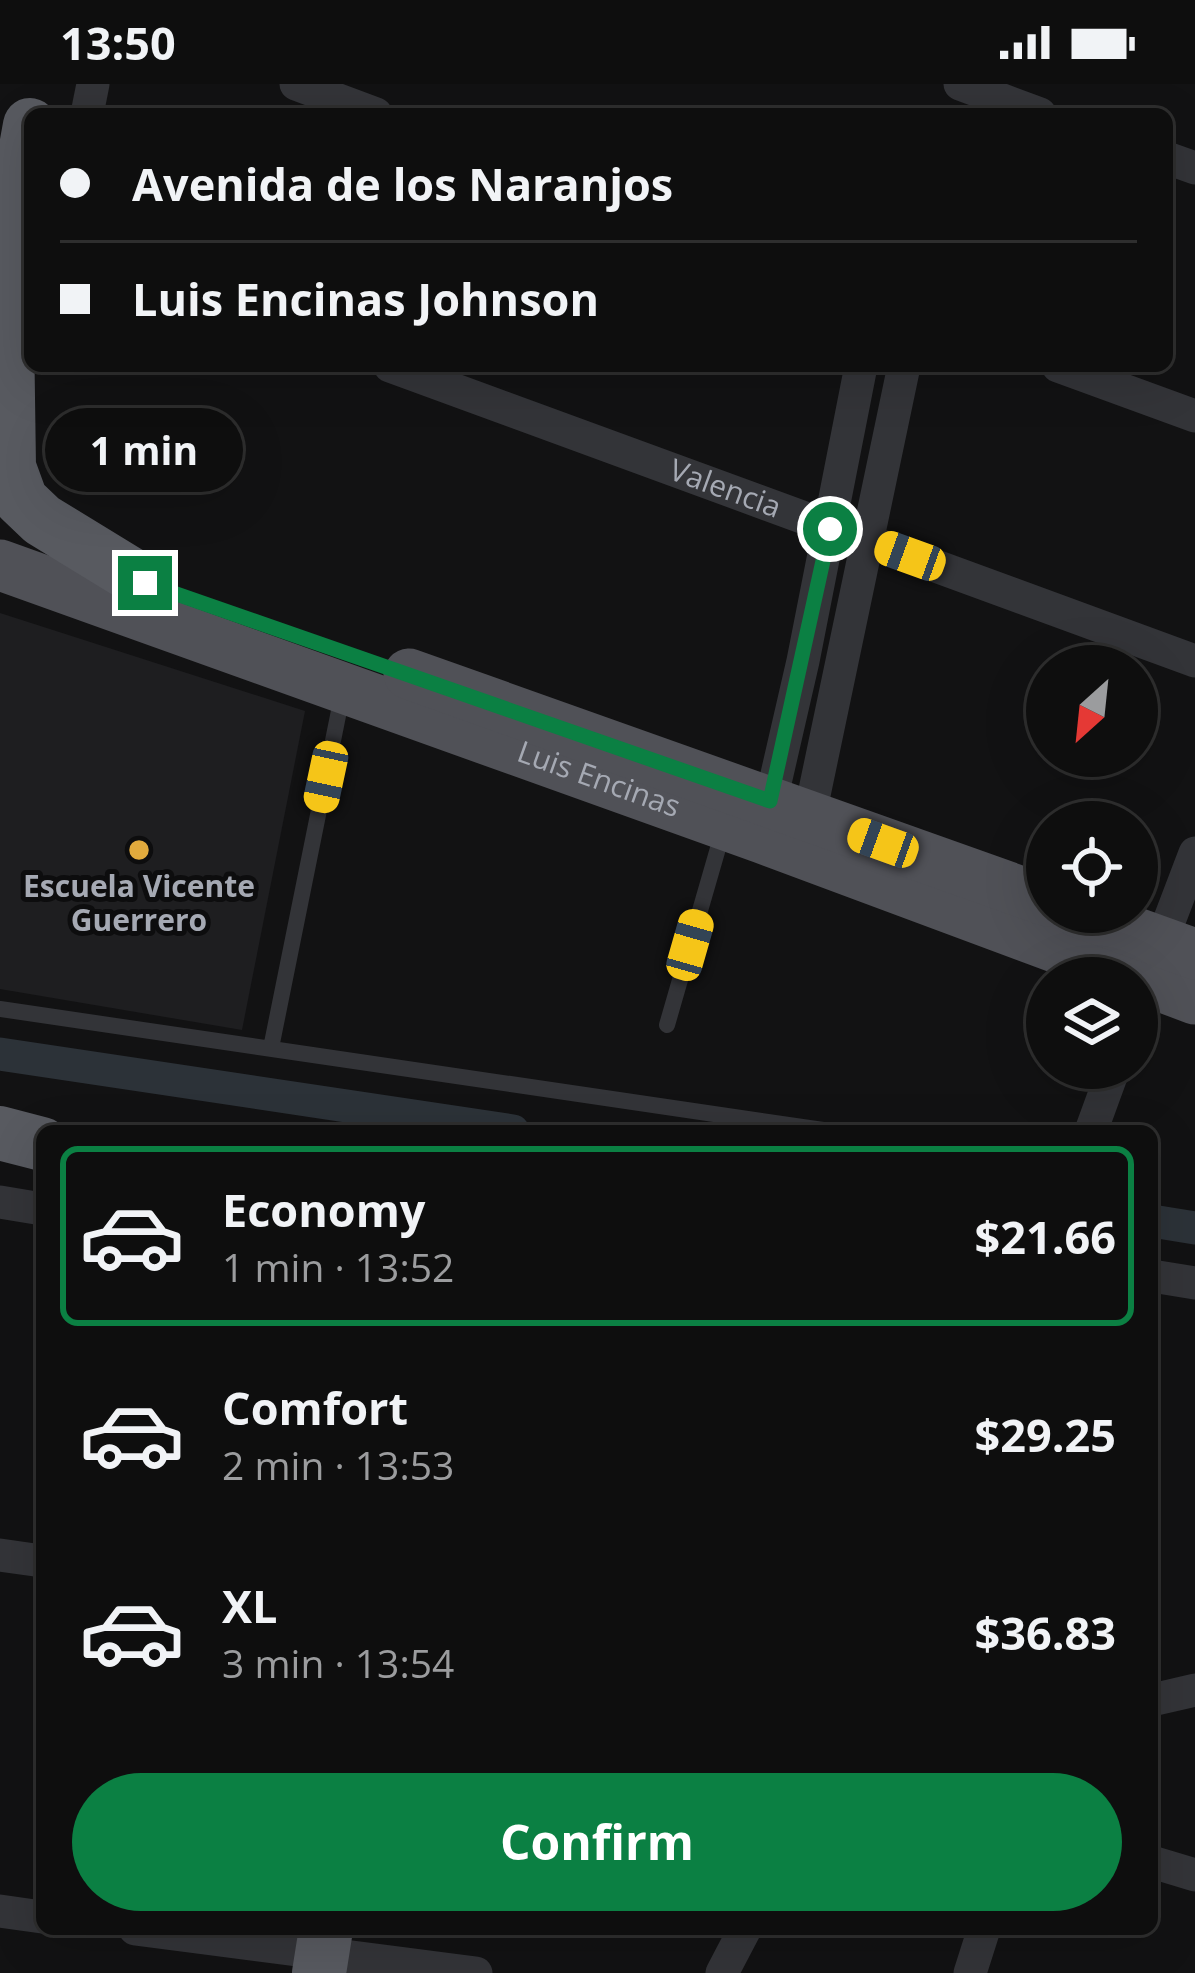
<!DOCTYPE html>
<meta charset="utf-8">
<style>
body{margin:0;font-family:"Open Sans",sans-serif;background:#171717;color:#f1f3f6;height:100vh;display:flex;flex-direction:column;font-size:45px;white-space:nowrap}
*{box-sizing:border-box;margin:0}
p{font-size:39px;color:#9b9c9e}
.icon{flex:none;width:66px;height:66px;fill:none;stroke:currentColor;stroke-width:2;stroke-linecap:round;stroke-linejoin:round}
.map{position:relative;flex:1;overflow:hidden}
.side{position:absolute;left:36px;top:1041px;width:1122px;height:810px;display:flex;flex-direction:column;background:#0e0e0e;border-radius:18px;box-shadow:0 12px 48px #0002,0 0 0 3px #2e2e2e}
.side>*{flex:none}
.hud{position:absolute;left:24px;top:24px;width:1149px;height:264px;border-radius:18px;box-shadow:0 12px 48px #0002,0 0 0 3px #2e2e2e;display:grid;align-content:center;height:264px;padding:0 36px;background:#0e0e0e}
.needle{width:78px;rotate:207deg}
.tools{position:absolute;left:1026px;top:561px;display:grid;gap:24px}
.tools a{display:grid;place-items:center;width:132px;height:132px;border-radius:50%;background:#0e0e0e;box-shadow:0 12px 48px #0002,0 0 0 3px #2e2e2e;font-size:60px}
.end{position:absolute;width:54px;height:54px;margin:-27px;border:15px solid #0b8043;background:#fff;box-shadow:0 0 0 6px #fff}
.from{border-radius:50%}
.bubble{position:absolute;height:84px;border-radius:42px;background:#0e0e0e;box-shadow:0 12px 48px #0002,0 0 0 3px #2e2e2e;font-size:39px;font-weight:700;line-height:84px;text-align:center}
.car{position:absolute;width:36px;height:72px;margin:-36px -18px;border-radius:15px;box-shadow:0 0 9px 3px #0007;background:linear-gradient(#f5c518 24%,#345 0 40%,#f5c518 0 76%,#345 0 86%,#f5c518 0)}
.hud b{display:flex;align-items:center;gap:42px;height:114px;font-size:45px}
.hud b+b{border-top:3px solid #2e2e2e}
.hud i{width:30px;height:30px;background:#f1f3f6}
ul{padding:21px 0 0;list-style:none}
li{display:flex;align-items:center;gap:36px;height:180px;margin:0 24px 18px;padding:0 12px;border:6px solid transparent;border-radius:18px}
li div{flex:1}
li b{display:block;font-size:45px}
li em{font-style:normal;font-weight:700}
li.on{border-color:#0b8043}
li>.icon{width:108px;height:108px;stroke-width:1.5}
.primary-button{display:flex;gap:24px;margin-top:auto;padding:24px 36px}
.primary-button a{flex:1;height:138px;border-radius:72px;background:#0b8043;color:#fff;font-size:48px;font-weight:700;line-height:138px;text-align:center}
.status{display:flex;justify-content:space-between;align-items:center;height:84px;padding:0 60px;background:#0e0e0e;direction:ltr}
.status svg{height:33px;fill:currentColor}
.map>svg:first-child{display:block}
.built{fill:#1e1e20}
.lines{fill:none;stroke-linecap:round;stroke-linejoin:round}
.canal{stroke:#2c3238;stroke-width:33}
.service{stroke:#333438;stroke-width:16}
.minor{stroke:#333438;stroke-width:33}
.primary{stroke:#505157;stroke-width:51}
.trunk{stroke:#585a60;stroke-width:54}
.route{stroke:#0b8043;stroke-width:15}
.poi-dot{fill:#e1aa3d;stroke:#0d0d0e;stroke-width:4.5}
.labels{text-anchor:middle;stroke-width:10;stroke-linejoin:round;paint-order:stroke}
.street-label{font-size:30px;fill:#a5a9b3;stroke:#0d0d0e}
.poi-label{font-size:30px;font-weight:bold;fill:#a5a9b3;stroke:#0d0d0e}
</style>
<div class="status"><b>13:50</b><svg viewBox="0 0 49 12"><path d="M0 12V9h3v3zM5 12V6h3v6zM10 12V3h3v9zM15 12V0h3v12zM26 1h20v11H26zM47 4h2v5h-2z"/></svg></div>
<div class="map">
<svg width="1195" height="1889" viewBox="0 0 1195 1889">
<rect width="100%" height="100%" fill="#121213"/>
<!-- built -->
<path class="built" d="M0 529 305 627 242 946 0 905Z"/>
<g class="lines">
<!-- canal -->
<path class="canal" d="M0 970 513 1047
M1152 1137 1195 1144"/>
<!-- service -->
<path class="service" d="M0 925 830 1047
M667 941 723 747
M271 964 342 612"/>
<!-- minor -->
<g class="minor">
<path d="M296 0 376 30"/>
<path d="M960 0 1040 30"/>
<path d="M87 30 93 0"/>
<path d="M1167 74 1195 84"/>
<path id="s1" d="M390 282 1195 577"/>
<path d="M1058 282 1195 332"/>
<path d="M766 738 803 577 861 282"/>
<path d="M806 749 904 282"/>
<path d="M1155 874 1195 769"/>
<path d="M1091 1047 1114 984"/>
<path d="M0 1118 42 1125"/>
<path d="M1152 1192 1195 1199"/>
<path d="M0 1471 42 1477"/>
<path d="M1152 1616 1195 1606"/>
<path d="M1152 1778 1195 1791"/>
<path d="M0 1827 42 1833"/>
<path d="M135 1845 476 1889"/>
<path d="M722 1889 745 1845"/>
<path d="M970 1889 984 1845"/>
</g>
<!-- primary -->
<g class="primary">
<path id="s2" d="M0 481 762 754 1195 915"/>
<path d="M409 590 1047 817"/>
<path d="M1078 828 1195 870"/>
</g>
<!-- trunk -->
<path class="trunk" d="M6 175 9 383 21 416 42 436 145 499
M0 207 30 41
M0 1049 42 1060
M319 1889 326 1845"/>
</g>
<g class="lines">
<!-- route -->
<path class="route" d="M145 499 770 717 830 445"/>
</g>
<!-- markers -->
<circle class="poi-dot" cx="139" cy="766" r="12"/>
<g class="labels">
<!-- street labels -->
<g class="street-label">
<text dy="10" stroke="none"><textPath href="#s1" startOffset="357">Valencia</textPath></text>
<text dy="10" stroke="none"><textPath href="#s2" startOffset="636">Luis Encinas</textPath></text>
</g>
<!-- poi labels -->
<g class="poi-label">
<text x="139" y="813">Escuela Vicente<tspan x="139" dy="34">Guerrero</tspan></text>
</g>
</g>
</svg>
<div class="tools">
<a><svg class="needle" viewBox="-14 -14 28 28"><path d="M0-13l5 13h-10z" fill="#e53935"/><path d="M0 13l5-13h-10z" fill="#9b9c9e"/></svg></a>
<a><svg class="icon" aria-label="locate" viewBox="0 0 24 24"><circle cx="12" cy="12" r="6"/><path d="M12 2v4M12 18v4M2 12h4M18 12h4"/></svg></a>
<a><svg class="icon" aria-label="layers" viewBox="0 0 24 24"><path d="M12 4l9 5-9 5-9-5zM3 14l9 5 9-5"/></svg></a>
</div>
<i class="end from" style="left:830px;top:445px"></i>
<i class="end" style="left:145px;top:499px"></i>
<div class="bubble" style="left:45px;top:324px;width:198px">1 min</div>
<i class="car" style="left:910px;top:472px;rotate:290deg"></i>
<i class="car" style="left:326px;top:693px;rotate:192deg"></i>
<i class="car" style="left:883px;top:759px;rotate:290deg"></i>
<i class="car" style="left:690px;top:861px;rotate:16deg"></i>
<div class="hud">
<b><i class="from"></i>Avenida de los Naranjos</b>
<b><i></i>Luis Encinas Johnson</b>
</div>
<section class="side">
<ul>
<li class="on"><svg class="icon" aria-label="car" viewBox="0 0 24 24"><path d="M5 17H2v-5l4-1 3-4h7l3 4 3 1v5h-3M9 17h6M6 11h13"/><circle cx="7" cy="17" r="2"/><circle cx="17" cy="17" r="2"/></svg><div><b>Economy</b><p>1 min · 13:52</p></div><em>$21.66</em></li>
<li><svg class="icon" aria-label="car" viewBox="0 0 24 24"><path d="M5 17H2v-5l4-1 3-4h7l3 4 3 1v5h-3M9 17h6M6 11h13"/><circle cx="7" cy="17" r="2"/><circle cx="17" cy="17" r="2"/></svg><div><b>Comfort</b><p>2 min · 13:53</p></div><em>$29.25</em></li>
<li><svg class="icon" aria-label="car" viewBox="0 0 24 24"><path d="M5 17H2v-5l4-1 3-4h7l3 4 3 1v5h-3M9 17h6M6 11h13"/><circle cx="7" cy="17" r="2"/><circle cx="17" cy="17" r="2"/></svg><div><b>XL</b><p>3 min · 13:54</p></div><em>$36.83</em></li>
</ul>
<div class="primary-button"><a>Confirm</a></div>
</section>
</div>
